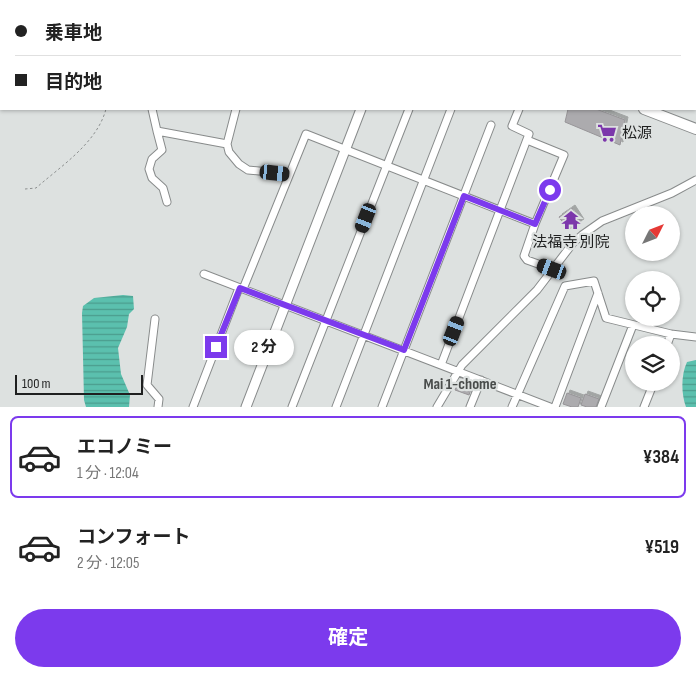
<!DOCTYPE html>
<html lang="ja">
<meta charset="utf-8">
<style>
body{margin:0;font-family:"Sofia Sans Condensed","Noto Sans JP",sans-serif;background:#f6f6f6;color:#222;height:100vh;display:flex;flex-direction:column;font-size:19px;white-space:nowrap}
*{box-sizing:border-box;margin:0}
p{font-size:16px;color:#767676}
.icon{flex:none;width:28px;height:28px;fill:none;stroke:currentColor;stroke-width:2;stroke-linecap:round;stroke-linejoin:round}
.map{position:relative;height:407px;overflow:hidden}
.panel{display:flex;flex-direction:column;background:#fff;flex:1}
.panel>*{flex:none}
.banner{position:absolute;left:0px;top:0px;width:696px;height:110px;box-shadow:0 1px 4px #0004;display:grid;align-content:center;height:110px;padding:0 15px;background:#fff}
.needle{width:32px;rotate:48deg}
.buttons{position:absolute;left:625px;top:206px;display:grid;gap:10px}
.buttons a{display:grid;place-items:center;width:55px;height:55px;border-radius:50%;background:#fff;box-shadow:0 1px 4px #0004;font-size:25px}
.scale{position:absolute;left:15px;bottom:12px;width:128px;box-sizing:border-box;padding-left:5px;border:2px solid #1f2020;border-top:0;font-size:14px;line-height:18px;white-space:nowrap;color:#1f2020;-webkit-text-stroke:4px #dde1e0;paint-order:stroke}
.end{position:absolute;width:22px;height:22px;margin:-11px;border:6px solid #7c3aed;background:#fff;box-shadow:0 0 0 2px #fff}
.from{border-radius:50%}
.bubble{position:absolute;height:35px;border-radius:18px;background:#fff;box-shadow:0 1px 4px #0004;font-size:16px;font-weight:700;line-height:35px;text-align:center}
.car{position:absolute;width:15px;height:30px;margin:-15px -8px;border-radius:6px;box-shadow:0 0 4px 1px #0007;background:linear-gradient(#222 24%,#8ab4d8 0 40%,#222 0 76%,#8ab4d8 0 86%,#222 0)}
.banner b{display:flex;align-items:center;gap:18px;height:48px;font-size:19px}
.banner b+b{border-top:1px solid #e0e0e0}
.banner i{width:12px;height:12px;background:#222}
ul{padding:9px 0 0;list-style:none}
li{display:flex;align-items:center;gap:15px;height:82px;margin:0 10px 8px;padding:0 5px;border:2px solid transparent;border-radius:8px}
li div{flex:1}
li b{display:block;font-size:19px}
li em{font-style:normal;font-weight:700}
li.active{border-color:#7c3aed}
li>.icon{width:45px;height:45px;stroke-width:1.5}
.button{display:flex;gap:10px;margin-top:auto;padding:10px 15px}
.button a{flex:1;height:58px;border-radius:30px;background:#7c3aed;color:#fff;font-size:20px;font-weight:700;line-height:58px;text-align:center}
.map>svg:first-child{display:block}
.water{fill:url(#water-rules)}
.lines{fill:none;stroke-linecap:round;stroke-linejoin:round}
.river{stroke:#5bc0ae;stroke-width:15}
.building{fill:#acabae;stroke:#979598;filter:url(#shadow)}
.minor-casing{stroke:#888b8b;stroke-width:9}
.tertiary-casing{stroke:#888b8b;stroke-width:11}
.secondary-casing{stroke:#888b8b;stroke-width:12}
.path{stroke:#8c8f8f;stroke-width:1;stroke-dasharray:2.5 2.5;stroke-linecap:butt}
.minor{stroke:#fff;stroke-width:7}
.tertiary{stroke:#fff;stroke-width:9}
.secondary{stroke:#fff;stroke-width:10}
.route{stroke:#7c3aed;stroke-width:6}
.labels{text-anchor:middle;stroke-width:4.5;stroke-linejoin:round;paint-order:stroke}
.poi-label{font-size:15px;fill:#1f2020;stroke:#dde1e0;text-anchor:start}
.neighbourhood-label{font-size:16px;font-weight:bold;fill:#494c4b;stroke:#dde1e0}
</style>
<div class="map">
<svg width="696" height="407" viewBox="0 0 696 407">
<defs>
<pattern id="water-rules" width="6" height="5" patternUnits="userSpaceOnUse" patternTransform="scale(1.25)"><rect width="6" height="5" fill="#5bc0ae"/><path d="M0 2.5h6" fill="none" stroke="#4b9c8d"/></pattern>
<filter id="shadow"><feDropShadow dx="3" dy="-3" stdDeviation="0" flood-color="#0004"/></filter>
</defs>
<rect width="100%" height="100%" fill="#dde1e0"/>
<!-- water -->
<path class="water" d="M123 295 133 296 134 309 129 314 127 327 118 348 121 374 130 395 129 407H86L84 400 82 313 83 306 94 298Z
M696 360V407H686C681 393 681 375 687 362Z"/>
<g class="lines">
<!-- river -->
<path class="river" d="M423 0 426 1"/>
</g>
<!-- building -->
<path class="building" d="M568 109H596L625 120 620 145 565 122Z
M572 208 581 222 568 230 559 217Z
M460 379 473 384 469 395 455 390Z
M567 393 581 398 578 407H572L563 404Z
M585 394 599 399 596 407H587L581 405Z"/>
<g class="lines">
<!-- minor casing -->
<g class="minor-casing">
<path id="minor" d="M266 1 267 0
M152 109 157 131 227 144
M236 109 227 144 229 152 239 164 248 170 289 174
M157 131 162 150 152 159 149 169 152 178 163 188 167 202
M527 140 564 155 535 224
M204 274 550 407
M243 289 306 134 535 224 524 256 527 260 552 269
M155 319 147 385 159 399 158 407
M667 345 671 334
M441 365 529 134 512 126 519 109
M193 407 239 288
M292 407 409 109
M336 407 451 109
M382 407 491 125
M437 407 462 365 537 290 573 243 582 235 602 221 672 193 696 180
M470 407 481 380
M512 407 565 286 594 281 606 318 671 334 696 337
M555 407 598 293
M601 407 633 325
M644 407 654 382"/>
</g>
<!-- tertiary casing -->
<g class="tertiary-casing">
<path id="tertiary" d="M246 407 361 109"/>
</g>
<!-- secondary casing -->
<g class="secondary-casing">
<path id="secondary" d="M369 0 372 1
M444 0 447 1
M492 1 494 0
M644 109 696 129"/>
</g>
<!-- path -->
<path class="path" d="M92 0 93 1
M25 189 36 188C61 166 97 143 106 109"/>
<!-- minor -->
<use href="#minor" class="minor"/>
<!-- tertiary -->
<use href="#tertiary" class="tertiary"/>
<!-- secondary -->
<use href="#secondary" class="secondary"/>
</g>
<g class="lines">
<!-- route -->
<path class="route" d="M216 347 240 288 404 350 464 196 535 224 550 190"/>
</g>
<!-- icons -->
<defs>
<g id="supermarket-bare" transform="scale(1.5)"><path d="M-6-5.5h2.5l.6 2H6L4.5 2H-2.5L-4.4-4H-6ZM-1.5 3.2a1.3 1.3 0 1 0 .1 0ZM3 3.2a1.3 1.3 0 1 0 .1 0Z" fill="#7c37ab" stroke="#dde1e0" stroke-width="2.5" paint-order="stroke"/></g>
<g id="temple-bare" transform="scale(1.5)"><path d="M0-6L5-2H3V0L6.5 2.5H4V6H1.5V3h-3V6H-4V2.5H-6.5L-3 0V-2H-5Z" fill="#7c37ab" stroke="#dde1e0" stroke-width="2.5" paint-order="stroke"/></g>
</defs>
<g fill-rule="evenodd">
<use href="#supermarket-bare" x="607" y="133"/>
<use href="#temple-bare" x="571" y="220"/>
</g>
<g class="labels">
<!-- poi labels -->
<g class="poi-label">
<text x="622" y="138">松源</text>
<text x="571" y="247" text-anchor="middle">法福寺 別院</text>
</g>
<!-- neighbourhood labels -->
<g class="neighbourhood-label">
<text x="460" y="389">Mai 1-chome</text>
</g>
</g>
</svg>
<div class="buttons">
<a><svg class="needle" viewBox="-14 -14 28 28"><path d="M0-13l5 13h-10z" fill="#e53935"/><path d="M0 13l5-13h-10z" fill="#767676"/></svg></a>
<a><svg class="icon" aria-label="locate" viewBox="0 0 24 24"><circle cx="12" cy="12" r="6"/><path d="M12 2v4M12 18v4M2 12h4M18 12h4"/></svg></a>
<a><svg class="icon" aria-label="layers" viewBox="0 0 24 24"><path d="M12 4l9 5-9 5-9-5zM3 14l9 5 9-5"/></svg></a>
</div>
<div class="scale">100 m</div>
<i class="end from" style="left:550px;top:190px"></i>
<i class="end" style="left:216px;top:347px"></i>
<div class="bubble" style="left:234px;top:330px;width:60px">2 分</div>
<i class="car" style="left:275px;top:173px;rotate:96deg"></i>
<i class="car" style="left:366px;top:218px;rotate:201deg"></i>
<i class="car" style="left:552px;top:269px;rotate:290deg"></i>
<i class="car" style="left:454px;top:331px;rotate:21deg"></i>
<div class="banner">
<b><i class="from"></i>乗車地</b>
<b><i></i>目的地</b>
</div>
</div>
<section class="panel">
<ul>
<li class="active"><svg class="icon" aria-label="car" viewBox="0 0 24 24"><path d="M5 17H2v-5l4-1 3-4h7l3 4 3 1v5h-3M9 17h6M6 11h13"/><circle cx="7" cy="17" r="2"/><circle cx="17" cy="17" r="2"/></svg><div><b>エコノミー</b><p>1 分 · 12:04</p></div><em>¥384</em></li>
<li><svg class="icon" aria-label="car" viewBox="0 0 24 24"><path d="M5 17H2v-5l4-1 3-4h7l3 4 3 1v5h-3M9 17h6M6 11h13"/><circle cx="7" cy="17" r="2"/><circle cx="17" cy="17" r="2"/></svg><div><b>コンフォート</b><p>2 分 · 12:05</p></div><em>¥519</em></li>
</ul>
<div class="button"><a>確定</a></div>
</section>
